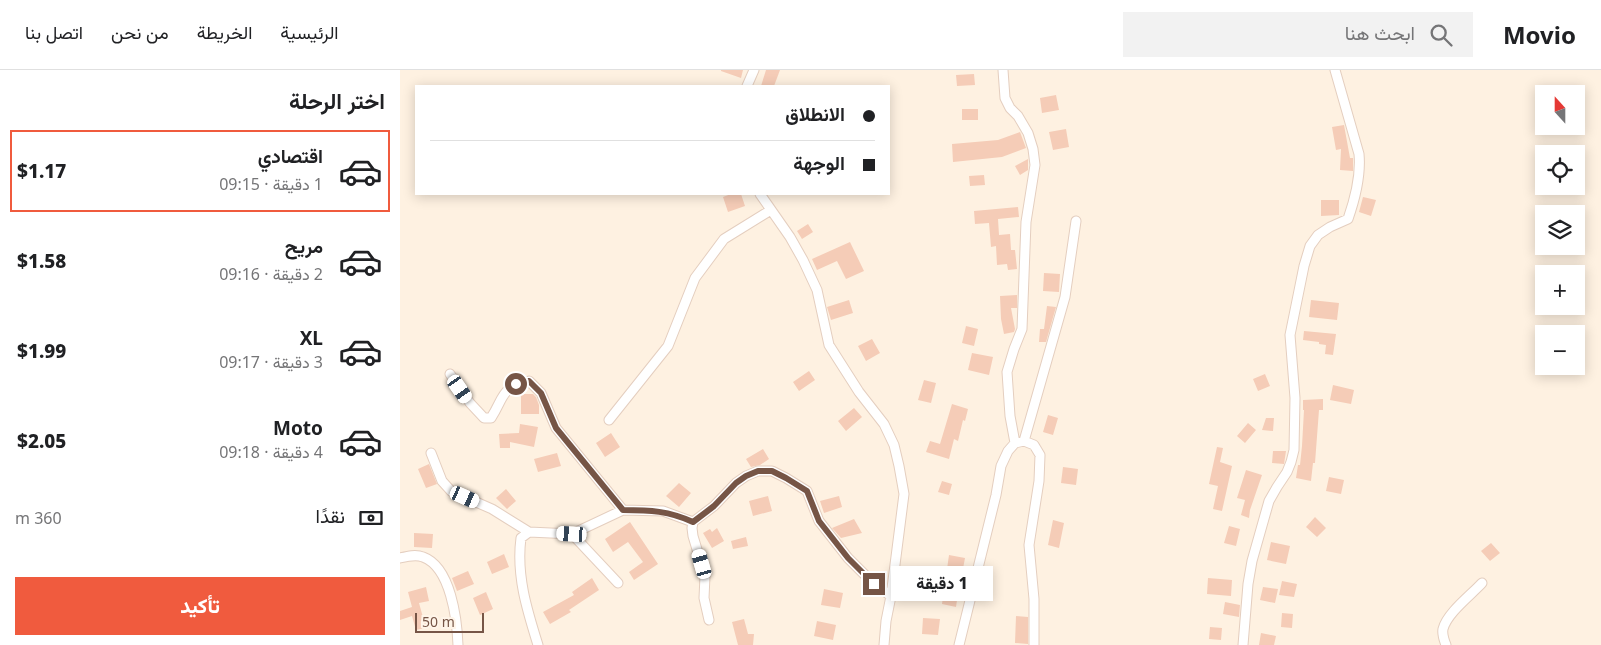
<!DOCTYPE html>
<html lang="ar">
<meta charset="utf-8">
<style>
body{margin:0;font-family:"Noto Sans",Vazirmatn,sans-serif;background:#f2f2f2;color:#202124;direction:rtl;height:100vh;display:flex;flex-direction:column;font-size:19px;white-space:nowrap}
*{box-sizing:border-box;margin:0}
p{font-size:16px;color:#757577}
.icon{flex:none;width:28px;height:28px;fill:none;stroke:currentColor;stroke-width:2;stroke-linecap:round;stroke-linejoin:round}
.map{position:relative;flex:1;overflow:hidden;direction:ltr}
.sheet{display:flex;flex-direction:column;background:#fff;width:400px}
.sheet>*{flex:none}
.guide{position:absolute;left:15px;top:15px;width:475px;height:110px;border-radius:0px;box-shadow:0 2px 12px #0003;direction:rtl;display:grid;align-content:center;height:110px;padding:0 15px;background:#fff}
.needle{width:32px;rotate:339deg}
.buttons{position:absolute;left:1135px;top:15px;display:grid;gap:10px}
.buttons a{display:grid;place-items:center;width:50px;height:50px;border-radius:0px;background:#fff;box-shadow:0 2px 12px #0003;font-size:25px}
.scale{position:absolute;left:15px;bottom:12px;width:69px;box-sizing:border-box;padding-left:5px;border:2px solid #765546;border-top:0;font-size:14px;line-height:18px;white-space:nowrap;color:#765546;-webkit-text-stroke:4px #fff5e9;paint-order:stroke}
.end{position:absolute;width:22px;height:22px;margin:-11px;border:6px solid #765546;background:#fff;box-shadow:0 0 0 2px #fff}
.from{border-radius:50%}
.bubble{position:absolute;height:35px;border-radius:0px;background:#fff;box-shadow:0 2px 12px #0003;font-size:16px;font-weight:800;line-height:35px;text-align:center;direction:rtl}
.car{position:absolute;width:15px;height:30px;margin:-15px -8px;border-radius:6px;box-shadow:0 0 4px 1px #0007;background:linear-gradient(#fff 24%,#345 0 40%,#fff 0 76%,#345 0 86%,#fff 0)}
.guide b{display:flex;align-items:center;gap:18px;height:48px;font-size:19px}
.guide b+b{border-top:1px solid #e0e0e0}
.guide i{width:12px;height:12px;background:#202124}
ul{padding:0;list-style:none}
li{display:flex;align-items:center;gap:15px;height:82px;margin:0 10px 8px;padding:0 5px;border:2px solid transparent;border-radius:0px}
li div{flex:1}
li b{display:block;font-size:19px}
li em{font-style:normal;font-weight:800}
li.selected{border-color:#f05b3e}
li>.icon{width:45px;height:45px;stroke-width:1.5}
h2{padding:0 15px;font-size:22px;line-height:60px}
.pay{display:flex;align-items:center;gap:12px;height:55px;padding:0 15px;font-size:19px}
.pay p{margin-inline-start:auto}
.primary-button{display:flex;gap:10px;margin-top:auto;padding:10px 15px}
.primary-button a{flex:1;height:58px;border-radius:0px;background:#f05b3e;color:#fff;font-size:20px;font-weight:800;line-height:58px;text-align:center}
header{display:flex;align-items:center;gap:30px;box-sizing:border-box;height:70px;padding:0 25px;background:#fff;border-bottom:1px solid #e0e0e0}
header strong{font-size:24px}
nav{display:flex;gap:28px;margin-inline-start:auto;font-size:18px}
.search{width:350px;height:45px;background:#f2f2f2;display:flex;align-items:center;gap:12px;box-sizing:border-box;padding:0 18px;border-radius:0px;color:#757577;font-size:19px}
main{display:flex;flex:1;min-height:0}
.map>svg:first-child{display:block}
.building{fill:#f5ccb7}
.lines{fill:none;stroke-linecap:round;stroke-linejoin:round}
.minor-casing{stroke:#e4cebf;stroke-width:11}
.minor{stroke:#fff;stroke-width:9}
.route{stroke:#765546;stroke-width:6}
</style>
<header>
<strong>Movio</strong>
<div class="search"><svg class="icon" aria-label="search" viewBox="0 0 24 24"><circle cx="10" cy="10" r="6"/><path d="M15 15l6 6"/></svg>ابحث هنا</div>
<nav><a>الرئيسية</a><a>الخريطة</a><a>من نحن</a><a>اتصل بنا</a></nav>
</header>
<main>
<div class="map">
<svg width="1201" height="575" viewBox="0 0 1201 575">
<rect width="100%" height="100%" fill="#fef1e1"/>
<!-- building -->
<path class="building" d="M321 0H343L341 8 321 1Z
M366 0H380L374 16H361Z
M574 4 575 15 557 16 556 5Z
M656 25 659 40 642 43 640 28Z
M562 39H578V50H562Z
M944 55 950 88H953V101L940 100 941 79 936 80 932 57Z
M666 59 669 77 653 80 649 62Z
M620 62 626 78 602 87 553 92 552 74 598 70Z
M628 89V100L620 105 615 96Z
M584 105 585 115 570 116 569 106Z
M331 124H341L345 136 328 142 323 127Z
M963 127 976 130 971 146 959 142Z
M921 130H939V145L921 146Z
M618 137 619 147 598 149 599 165 610 164 611 180H615L617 199 608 200 607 194 597 195 596 176 591 177 589 153 575 154 574 141Z
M408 154 413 162 402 169 397 161Z
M450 172 464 201 446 209 437 191 417 200 412 189Z
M644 203 660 204 659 222 643 221Z
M617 225V238H611L615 259 614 262 604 264 601 249 600 226Z
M449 230 453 243 431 250 427 237Z
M911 230 939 233 937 250 909 247Z
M647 236 656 237 646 272H639L640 259H644Z
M566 256 578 259 574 276 562 273Z
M904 261 936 264 933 285 925 284 926 275 919 274V272L903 270Z
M472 269 480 283 466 291 458 276Z
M572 283 593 287 589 305 568 300Z
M409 301 415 310 399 321 393 312Z
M865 304 870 316 858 321 853 309Z
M524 310 536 313 531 333 518 330Z
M933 315 954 320 951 334 930 330Z
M121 324H133L136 327 139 335V344H121Z
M923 329V340H919L915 393H913L911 411 896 408 898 395H900L902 376 904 340H903V330Z
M552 334 568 339 565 351 563 350 558 371 554 369 549 389 526 382 530 371 540 374Z
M454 338 462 347 446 361 438 351Z
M648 345 658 348 653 365 643 362Z
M866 348H874L873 361 862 360Z
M848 353 856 360 845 373 837 366Z
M120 354 138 357 134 377 110 372V378H100L99 364 119 363Z
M211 363 220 377 205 387 196 373Z
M817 377 823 378 820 392 832 396 822 441 813 439 818 416 809 414Z
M363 379 369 389 360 395 351 397 346 389Z
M873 381H886L884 394 872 393Z
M157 383 161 396 138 402 134 389Z
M29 394 37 414 26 418 18 399Z
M663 397 678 399 676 415 661 413Z
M846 400 862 405 850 440 849 448 841 445 845 430 837 428Z
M929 407 944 410 941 424 926 421Z
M542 411 552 414 549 425 538 422Z
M279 413 291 423 279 437 266 426Z
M106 419 116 431 107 439 96 428Z
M368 426 372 441 353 446 349 431Z
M439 426 442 437 424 443 420 431Z
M915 447 926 458 917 467 906 457Z
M454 449 462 463 441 468 432 458Z
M653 450 664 453 659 478 648 475Z
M230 452 258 494 234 510 229 502 243 492 228 472 213 482 205 469Z
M829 456 840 459 836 476 824 473Z
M317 458 324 471 312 478 303 463 310 459 312 462Z
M14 463 33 464 32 478 14 477Z
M346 467 348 476 333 479 331 471Z
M871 472 890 476 886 494 867 490Z
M1091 473 1100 483 1090 491 1081 481Z
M104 484 109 497 92 504 87 492Z
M549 485 565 488 562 504 561 503 556 537 542 534Z
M68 501 74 514 57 521 52 508Z
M192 508 199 520 169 540 171 542 150 554 143 542 174 525 172 522Z
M808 508 832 510 831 526 807 524Z
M882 511 897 514 894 527 879 525Z
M26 517 29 531 19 533 24 551 32 549 34 556 16 560 12 546 0 550V541L12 537 8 522Z
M863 517 878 519 875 533 860 530Z
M424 519 443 523 440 538 421 535Z
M86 522 93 539 80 545 73 528Z
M825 532 840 535 839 547 823 544Z
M882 543 893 544 892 558 881 557Z
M616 546 628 547V574L615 573Z
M523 548 540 549 538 565 522 564Z
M344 549 348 564H354L353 575H338L332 552Z
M417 551 436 555 433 570 414 566Z
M810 557 822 558 821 570 809 569Z
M861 563 876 566 874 575H859Z"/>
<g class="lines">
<!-- minor casing -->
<g class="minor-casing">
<path id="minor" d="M603 0 605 28 610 38 618 46 628 63 633 79 635 95 626 152 622 259 614 279 607 302 610 346 615 373
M347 16 354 0
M360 124 390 167 403 190 417 220 429 275 459 322 484 354 494 375 499 396 504 424 491 526 486 551 484 575
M50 304 70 333 84 348H91C105 326 100 318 129 311L141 323 156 358 223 440
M209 350 268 276 295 208 324 169 371 140
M624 371 665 227 676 151
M31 383 42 411 51 421 92 439 129 462
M172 464 218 513
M0 488C8 486 16 484 23 487 51 497 57 550 58 575
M309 550 304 528 305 506 293 466 292 458 293 452 314 436 336 413 346 406 358 401H372L386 408 407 421 419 451 448 488 474 514 491 526
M138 575C127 540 116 505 121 468L129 462 172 464 223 440 263 441 293 452
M559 575 596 425 601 396 608 381 615 373 624 371 634 375 640 385 639 411 629 475 634 529V575
M843 575 848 514 852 491 869 431 877 417 887 402 891 392 894 380 895 328 890 265 904 196 910 176 918 165 930 157 948 149C955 129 961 105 959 84L935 0
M1046 575C1044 570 1042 564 1043 559 1047 543 1071 525 1082 513"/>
</g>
<!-- minor -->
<use href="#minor" class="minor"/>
</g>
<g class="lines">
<!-- route -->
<path class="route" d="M116 314 129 311 141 323 156 358 223 440C250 440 269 441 293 452L314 436 336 413 346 406 358 401H372L386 408 407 421 419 451 448 488 474 514"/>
</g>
</svg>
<div class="buttons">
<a><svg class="needle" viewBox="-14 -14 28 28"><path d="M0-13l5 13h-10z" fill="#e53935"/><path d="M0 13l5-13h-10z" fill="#757577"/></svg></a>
<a><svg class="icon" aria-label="locate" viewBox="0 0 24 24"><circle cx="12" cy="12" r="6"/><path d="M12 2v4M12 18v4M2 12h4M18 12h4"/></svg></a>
<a><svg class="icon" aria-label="layers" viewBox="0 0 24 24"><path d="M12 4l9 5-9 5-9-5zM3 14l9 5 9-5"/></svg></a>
<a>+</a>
<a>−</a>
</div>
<div class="scale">50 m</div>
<i class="end from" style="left:116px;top:314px"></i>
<i class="end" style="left:474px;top:514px"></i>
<div class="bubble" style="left:491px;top:496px;width:102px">1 دقيقة</div>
<i class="car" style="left:60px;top:319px;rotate:145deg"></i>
<i class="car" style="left:65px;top:427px;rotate:114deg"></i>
<i class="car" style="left:172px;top:464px;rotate:273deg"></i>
<i class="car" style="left:302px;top:494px;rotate:344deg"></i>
<div class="guide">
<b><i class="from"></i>الانطلاق</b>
<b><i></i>الوجهة</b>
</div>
</div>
<section class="sheet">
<h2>اختر الرحلة</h2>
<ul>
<li class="selected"><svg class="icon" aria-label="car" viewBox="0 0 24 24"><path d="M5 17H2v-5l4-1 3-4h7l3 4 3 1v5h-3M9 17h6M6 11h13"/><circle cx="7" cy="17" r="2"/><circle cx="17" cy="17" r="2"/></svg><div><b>اقتصادي</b><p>1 دقيقة · 09:15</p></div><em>$1.17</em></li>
<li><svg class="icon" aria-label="car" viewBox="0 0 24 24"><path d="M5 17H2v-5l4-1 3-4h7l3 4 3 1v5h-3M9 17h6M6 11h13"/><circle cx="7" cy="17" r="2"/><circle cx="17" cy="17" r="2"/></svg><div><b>مريح</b><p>2 دقيقة · 09:16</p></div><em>$1.58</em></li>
<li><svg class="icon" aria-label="car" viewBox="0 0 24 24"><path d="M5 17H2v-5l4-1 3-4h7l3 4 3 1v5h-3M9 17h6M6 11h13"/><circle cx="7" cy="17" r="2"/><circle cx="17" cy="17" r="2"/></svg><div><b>XL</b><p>3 دقيقة · 09:17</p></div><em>$1.99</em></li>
<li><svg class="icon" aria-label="car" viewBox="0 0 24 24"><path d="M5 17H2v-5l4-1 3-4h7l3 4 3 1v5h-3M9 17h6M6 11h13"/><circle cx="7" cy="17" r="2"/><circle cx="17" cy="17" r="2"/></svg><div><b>Moto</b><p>4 دقيقة · 09:18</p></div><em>$2.05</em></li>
</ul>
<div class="pay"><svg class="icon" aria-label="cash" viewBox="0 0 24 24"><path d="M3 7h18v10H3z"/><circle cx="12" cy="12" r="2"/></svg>نقدًا<p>360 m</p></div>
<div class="primary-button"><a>تأكيد</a></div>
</section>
</main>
